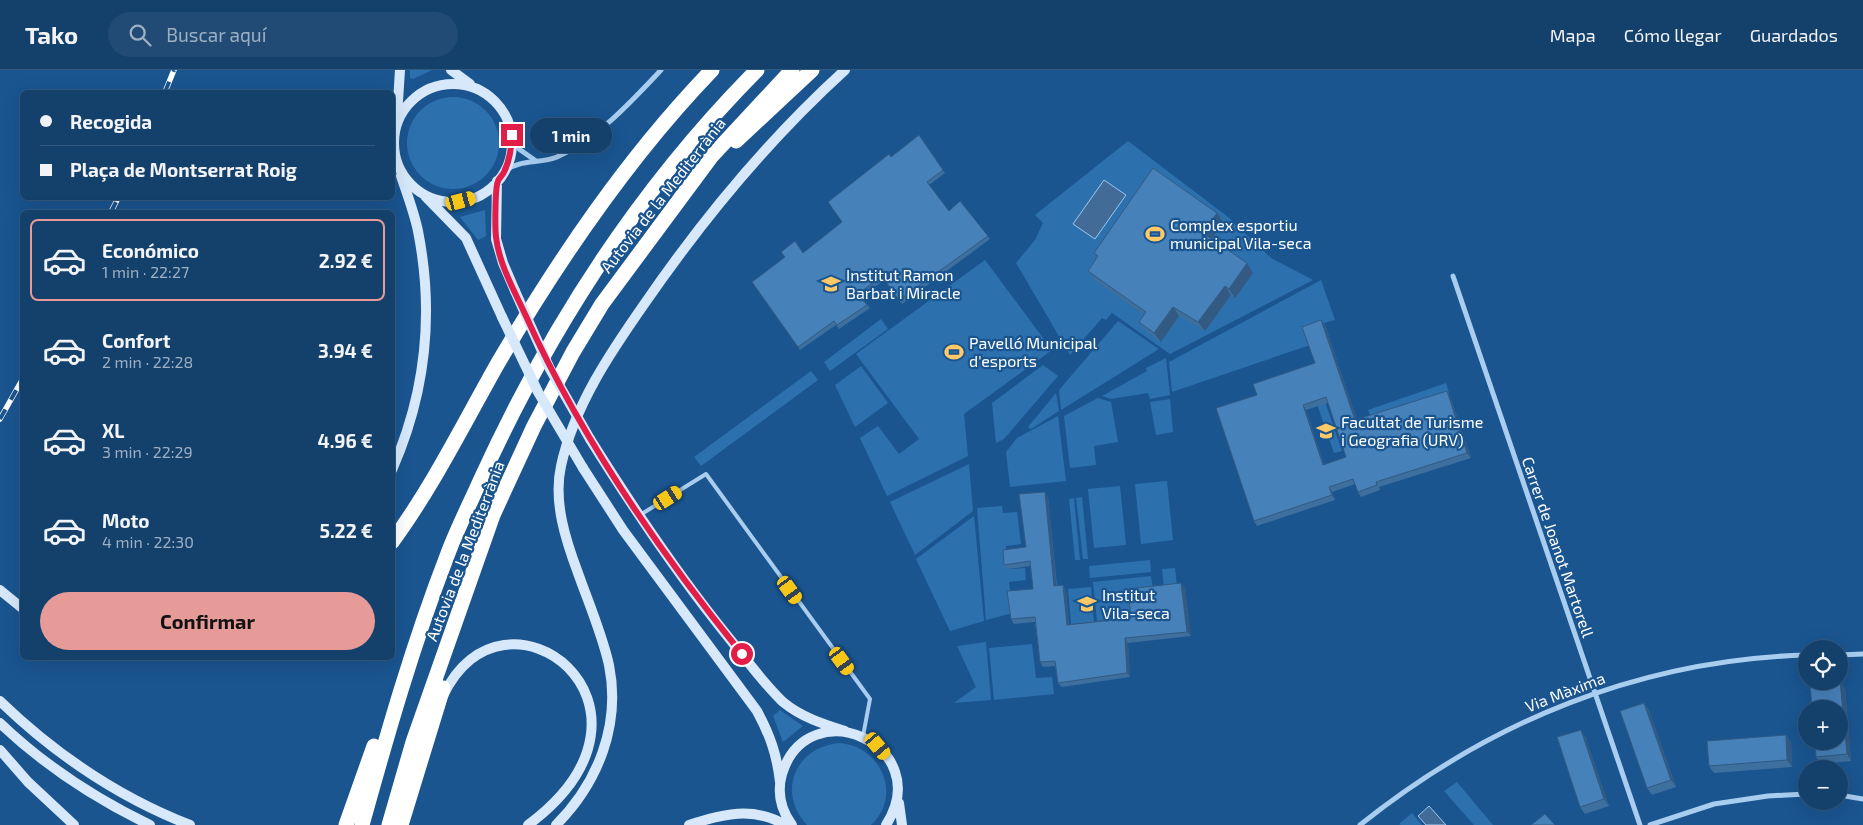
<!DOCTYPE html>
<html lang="es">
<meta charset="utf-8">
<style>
body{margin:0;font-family:"Exo 2",sans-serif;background:#214b74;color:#f1f3f6;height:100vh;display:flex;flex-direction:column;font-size:19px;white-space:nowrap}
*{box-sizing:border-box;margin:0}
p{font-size:16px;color:#9dafc2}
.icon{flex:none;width:28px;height:28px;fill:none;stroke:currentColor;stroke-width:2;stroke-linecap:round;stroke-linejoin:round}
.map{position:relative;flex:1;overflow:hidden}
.panel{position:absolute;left:20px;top:140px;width:375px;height:450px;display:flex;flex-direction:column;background:#14406c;border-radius:8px;box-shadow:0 5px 20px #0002,0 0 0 1px #33597f}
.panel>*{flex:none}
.guide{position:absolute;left:20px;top:20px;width:375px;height:110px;border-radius:8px;box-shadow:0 5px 20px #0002,0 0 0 1px #33597f;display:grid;align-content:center;height:110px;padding:0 20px;background:#14406c}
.fabs{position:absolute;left:1798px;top:570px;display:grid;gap:10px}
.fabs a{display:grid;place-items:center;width:50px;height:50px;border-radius:50%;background:#14406c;box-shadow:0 5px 20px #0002,0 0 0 1px #33597f;font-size:25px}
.end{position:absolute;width:22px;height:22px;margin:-11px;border:6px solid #e11d48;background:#fff;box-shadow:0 0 0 2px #fff}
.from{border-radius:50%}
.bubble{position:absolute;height:35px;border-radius:18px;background:#14406c;box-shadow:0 5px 20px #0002,0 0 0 1px #33597f;font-size:16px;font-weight:700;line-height:35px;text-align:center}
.car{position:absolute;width:15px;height:30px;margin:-15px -8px;border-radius:6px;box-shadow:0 0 4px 1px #0007;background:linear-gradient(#f5c518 24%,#345 0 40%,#f5c518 0 76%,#345 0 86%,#f5c518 0)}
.guide b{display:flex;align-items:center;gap:18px;height:48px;font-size:19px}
.guide b+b{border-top:1px solid #33597f}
.guide i{width:12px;height:12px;background:#f1f3f6}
ul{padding:9px 0 0;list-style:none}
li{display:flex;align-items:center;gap:15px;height:82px;margin:0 10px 8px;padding:0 10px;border:2px solid transparent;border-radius:8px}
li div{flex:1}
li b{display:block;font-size:19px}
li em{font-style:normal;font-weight:700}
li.on{border-color:#e69b98}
li>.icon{width:45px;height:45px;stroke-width:1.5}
.button{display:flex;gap:10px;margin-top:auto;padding:10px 20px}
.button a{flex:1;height:58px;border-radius:30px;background:#e69b98;color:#111;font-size:20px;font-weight:700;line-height:58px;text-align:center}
header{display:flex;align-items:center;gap:30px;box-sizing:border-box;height:70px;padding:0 25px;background:#14406c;border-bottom:1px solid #33597f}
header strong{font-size:24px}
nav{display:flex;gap:28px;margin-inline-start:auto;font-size:18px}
.search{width:350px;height:45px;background:#214b74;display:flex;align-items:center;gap:12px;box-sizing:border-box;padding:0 18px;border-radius:28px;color:#9dafc2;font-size:19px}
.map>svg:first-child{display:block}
.green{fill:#2d70ae}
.water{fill:#426c97;stroke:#9bc9f1}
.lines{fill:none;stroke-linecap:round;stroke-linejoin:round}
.lane{stroke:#a8cdef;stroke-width:4}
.street{stroke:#a8cdef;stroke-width:5}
.secondary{stroke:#d6e8fa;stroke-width:10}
.highway{stroke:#fff;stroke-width:15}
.rail-casing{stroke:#fff;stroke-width:5.5}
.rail{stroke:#1a5590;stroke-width:4;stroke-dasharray:11;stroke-linecap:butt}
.secondary-bridge{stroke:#d6e8fa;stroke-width:10}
.wall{fill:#3d6f9f;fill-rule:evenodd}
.shaded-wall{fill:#325a82}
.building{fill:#4781b9;stroke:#325a82;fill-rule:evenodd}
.route{stroke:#e11d48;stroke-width:6}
.labels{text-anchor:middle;stroke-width:4.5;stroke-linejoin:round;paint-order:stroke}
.street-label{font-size:16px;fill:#fff;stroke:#1a5590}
.poi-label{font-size:16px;fill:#fff;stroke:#1a5590;text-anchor:start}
</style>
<header>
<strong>Tako</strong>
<div class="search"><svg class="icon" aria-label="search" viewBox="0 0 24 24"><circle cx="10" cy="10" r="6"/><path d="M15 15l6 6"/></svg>Buscar aquí</div>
<nav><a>Mapa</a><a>Cómo llegar</a><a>Guardados</a></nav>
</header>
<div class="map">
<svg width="1863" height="755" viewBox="0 0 1863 755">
<rect width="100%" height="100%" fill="#1a5590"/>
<!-- green -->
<path class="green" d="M410 0H432L413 9 410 8Z
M407 73a46 46 0 1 1 92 0a46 46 0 1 1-92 0Z
M1128 71 1228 147 1271 188 1313 210 1170 284 1112 243 1106 250 1102 248 1070 285 1016 193 1035 170 1043 153 1035 145Z
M485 140 486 166 478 170 460 147Z
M985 190 1052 280 964 344 968 386 887 426 860 368 878 356 899 384 919 369 856 284Z
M1321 210 1335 250 1305 258 1310 275 1172 322 1169 292Z
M881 249 888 259 830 301 824 292Z
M1118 251 1159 279 1061 340 1059 320Z
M1166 288 1170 325 1150 329 1148 323 1111 329 1102 326 1147 301 1146 298Z
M1043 295 1058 306 1004 369 996 373 992 333Z
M861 296 888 333 855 357 835 315Z
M1313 297 1342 381 1334 383 1305 300Z
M811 301 818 310 701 396 694 387Z
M1446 313 1449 323 1372 350 1368 340Z
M1056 323 1059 341 1031 359 1028 357Z
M1098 328 1111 332 1118 372 1094 376 1096 395 1070 398 1064 346Z
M1170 329 1173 362 1156 365 1150 332Z
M1058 346 1066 411 1010 417 1006 382 1017 368Z
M969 394 973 441 915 485 890 432Z
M1167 411 1173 470 1141 474 1135 414Z
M1120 416 1126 475 1094 478 1088 419Z
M1082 427 1088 489H1083L1076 428Z
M1074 428 1080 490H1075L1069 429Z
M1002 436 1003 443 1017 442 1021 474 1006 476 1008 499 1025 498 1026 510 1009 512 1013 543 986 550 977 438Z
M974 446 984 551 950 561 916 489Z
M1150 490 1151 502 1090 508 1089 496Z
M1175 498 1177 516 1164 518 1162 499Z
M1151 506 1153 519 1134 554 1130 548 1097 551 1093 512Z
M1091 517 1094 552 1071 554 1068 519Z
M986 572 991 630 954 633 976 617 957 576Z
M1032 574 1036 608 1052 607 1054 624 994 630 989 578Z
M780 640 803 656 783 672 773 646Z
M840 673C881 677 903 725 871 755H807C776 722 796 676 840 673Z
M1457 712 1493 755H1474L1444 721Z
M1412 743 1422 755H1401L1399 754Z"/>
<!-- water -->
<path class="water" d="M1104 110 1126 125 1095 169 1073 154Z
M1429 736 1446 755H1426L1418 746Z"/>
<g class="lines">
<!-- lane -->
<path class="lane" d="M640 445 706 404 870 629 863 666"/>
<!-- street -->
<path class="street" d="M512 65 519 79 536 91
M505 101C520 89 540 94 557 87 597 69 631 32 661 0
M1453 206 1640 755
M1839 585 1863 584
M1839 725 1863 729
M1360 755C1490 651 1640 590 1806 585
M1650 755 1714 734 1768 726 1806 724"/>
<!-- secondary -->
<path class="secondary" d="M451 0 470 14
M394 73a59 59 0 1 1 118 0a59 59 0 1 1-118 0Z
M397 47 400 0
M497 111 496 169 503 193 515 221
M425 126 466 168 502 247
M590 369C633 438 678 505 729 568 746 589 763 613 783 632 801 647 823 654 845 661
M583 398 623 460 757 641C770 665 777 685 780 712
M392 400C426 323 434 242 418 161 414 142 407 124 401 106
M0 520 22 538
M443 626C503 497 688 636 528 755
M0 631C55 684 118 727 190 755
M0 653C45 696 94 728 150 755
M0 680 28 712 74 755
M899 733 902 755
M556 755C598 713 621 655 609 595 602 564 589 534 578 503 566 471 553 432 561 396 574 336 610 283 645 233 703 149 769 69 845 0
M689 755C722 744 754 736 785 755
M792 755C781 740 777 722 782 704 808 619 937 675 886 755"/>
<!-- highway -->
<path class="highway" d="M736 71 812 0
M392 472C433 416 464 353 498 293 559 189 628 87 712 0
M346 755 374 676
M362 755C387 665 413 574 447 486 456 461 469 436 480 411 549 259 639 119 757 0
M389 755 413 672 493 445 534 356 573 282 602 234 711 87 792 0
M401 755 443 618"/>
<!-- rail casing -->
<g class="rail-casing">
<path id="rail" d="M165 22 174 0
M111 142 118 128
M0 349 22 310"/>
</g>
<!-- rail -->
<use href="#rail" class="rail"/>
<!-- secondary-bridge -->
<path class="secondary-bridge" d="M515 221 550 299 590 369
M502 247 538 322 583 398"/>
</g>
<!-- wall -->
<path class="wall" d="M919 65 945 103 929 115 949 141 960 131 990 169 902 234 884 210 861 227 870 238 839 259 836 255 800 280 752 212 803 183 842 152Z
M1223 152 1212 169 1253 203 1235 228 1231 225 1205 261 1179 246 1161 272 1146 261 1139 252 1144 245 1095 210 1088 201 1097 187 1094 183Z
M1321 250 1325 255 1357 350 1450 326 1471 388 1379 417 1380 420 1361 427 1358 422 1355 414 1332 422 1335 430 1257 456 1254 451 1257 325 1315 293ZM1328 333 1346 387 1324 395 1306 340Z
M1048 427 1057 516 1063 515 1066 520 1069 555 1131 548 1185 518 1191 566 1128 573 1130 607 1062 617 1058 613 1055 596 1043 597 1040 592 1035 552 1014 554 1011 549 1033 519 1031 496 1008 499 1004 495 1026 477Z
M1845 618 1851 691 1821 694 1816 687Z
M1644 633 1649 640 1676 717 1652 725 1647 718Z
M1786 665 1791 672 1792 697 1714 703 1709 696Z
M1585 666 1609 736 1585 744 1580 737Z"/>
<!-- shaded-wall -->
<path class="shaded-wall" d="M1217 143 1223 152 1210 172 1203 163Z
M1247 193 1253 203 1235 228 1229 219Z
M1225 216 1231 225 1205 261 1198 252Z
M1173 237 1179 246 1161 272 1154 263Z
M1321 250 1325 255 1359 355 1355 350Z
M1447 321 1450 326 1471 388 1467 383Z
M1303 335 1306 340 1326 400 1323 395Z
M1329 417 1332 422 1335 430 1332 425Z
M1045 422 1048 427 1057 521 1054 516Z
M1181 513 1185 518 1191 566 1187 562Z
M1063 515 1066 520 1070 560 1067 555Z
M1125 568 1128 573 1130 607 1127 603Z
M1840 611 1845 618 1851 691 1847 684Z
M1644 633 1649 640 1676 717 1671 710Z
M1581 660 1585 666 1609 736 1604 729Z
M1786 665 1791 672 1792 697 1787 690Z"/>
<!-- building -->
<path class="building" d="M919 65 943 100 927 112 949 141 960 131 988 166 899 230 882 206 858 224 867 235 837 255 834 251 798 277 752 212 785 187 781 182 795 171 803 183 842 152 828 132 889 84 891 87Z
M1153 98 1217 143 1203 163 1247 193 1229 219 1225 216 1198 252 1173 237 1154 263 1139 252 1146 242 1088 201 1098 186 1094 183Z
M1321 250 1355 350 1447 321 1467 383 1376 412 1377 415 1358 422 1353 409 1329 417 1332 425 1254 451 1216 338 1257 325 1253 314 1315 293 1302 257ZM1326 327 1346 387 1323 395 1303 335Z
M1045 422 1054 516 1063 515 1067 555 1131 548 1128 519 1181 513 1187 562 1125 568 1127 603 1058 613 1055 591 1040 592 1035 547 1011 549 1007 521 1033 519 1030 491 1004 495 1003 480 1026 477 1019 424Z
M1839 611H1840L1847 684 1816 687 1815 671H1839V639H1812L1810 614Z
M1644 633 1671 710 1647 718 1620 641Z
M1581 660 1604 729 1580 737 1557 667Z
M1786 665 1787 690 1709 696 1707 671Z
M1545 744 1555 755H1531Z"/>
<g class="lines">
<!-- route -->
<path class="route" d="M512 65C511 78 510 90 504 102 503 105 499 108 498 111 495 117 495 158 496 167 499 194 514 220 525 244 580 367 657 479 742 584"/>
</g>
<!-- icons -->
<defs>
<g id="stadium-bare" transform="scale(1.5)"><path d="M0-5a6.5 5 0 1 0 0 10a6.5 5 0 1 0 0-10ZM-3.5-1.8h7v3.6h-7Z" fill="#ffc966" stroke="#1a5590" stroke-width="2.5" paint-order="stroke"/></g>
<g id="school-bare" transform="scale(1.5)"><path d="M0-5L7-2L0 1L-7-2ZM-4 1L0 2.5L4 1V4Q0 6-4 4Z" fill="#ffc966" stroke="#1a5590" stroke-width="2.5" paint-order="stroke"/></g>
<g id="university-bare" transform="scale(1.5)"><path d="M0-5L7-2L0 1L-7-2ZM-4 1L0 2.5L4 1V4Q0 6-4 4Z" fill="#ffc966" stroke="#1a5590" stroke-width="2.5" paint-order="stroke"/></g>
</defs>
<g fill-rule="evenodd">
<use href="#stadium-bare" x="1155" y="164"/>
<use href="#school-bare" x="831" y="214"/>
<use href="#stadium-bare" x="954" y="282"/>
<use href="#university-bare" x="1326" y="361"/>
<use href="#school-bare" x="1087" y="534"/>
</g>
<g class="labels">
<!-- street labels -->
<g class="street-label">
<text transform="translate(663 125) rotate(-52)" y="6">Autovia de la Mediterrània</text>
<text transform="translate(1558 477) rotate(71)" y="6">Carrer de Joanot Martorell</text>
<text transform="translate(465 481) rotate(-69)" y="6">Autovia de la Mediterrània</text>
<text transform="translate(1565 622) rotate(-21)" y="6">Via Màxima</text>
</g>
<!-- poi labels -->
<g class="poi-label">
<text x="1170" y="161">Complex esportiu<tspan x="1170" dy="18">municipal Vila-seca</tspan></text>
<text x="846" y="211">Institut Ramon<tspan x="846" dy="18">Barbat i Miracle</tspan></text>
<text x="969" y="279">Pavelló Municipal<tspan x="969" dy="18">d'esports</tspan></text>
<text x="1341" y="358">Facultat de Turisme<tspan x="1341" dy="18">i Geografia (URV)</tspan></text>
<text x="1102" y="531">Institut<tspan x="1102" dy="18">Vila-seca</tspan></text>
</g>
</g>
</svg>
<div class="fabs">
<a><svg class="icon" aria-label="locate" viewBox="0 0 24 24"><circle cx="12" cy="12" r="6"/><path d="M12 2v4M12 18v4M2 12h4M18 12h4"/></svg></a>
<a>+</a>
<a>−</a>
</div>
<i class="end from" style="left:742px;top:584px"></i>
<i class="end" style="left:512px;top:65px"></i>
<div class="bubble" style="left:530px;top:48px;width:82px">1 min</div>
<i class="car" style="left:461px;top:131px;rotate:75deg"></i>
<i class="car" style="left:668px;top:428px;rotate:58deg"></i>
<i class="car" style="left:790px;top:520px;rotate:144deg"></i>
<i class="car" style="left:842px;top:591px;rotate:144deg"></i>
<i class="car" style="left:878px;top:676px;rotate:140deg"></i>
<div class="guide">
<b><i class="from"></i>Recogida</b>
<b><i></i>Plaça de Montserrat Roig</b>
</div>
<section class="panel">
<ul>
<li class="on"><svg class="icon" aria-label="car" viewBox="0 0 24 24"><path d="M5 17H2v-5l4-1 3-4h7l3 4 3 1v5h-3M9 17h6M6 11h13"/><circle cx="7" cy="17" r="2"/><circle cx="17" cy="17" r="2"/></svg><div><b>Económico</b><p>1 min · 22:27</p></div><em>2.92 €</em></li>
<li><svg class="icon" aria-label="car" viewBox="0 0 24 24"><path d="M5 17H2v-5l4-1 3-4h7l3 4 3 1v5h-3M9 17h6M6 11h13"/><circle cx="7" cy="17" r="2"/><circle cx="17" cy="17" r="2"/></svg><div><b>Confort</b><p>2 min · 22:28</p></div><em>3.94 €</em></li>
<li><svg class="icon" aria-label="car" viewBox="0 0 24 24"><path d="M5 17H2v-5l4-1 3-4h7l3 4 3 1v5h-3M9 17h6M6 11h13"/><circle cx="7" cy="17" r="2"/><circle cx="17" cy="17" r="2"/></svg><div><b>XL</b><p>3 min · 22:29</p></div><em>4.96 €</em></li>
<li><svg class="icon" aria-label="car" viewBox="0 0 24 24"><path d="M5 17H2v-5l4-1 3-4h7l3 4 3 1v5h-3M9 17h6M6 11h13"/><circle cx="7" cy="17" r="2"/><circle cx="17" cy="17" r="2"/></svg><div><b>Moto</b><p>4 min · 22:30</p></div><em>5.22 €</em></li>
</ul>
<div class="button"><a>Confirmar</a></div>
</section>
</div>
